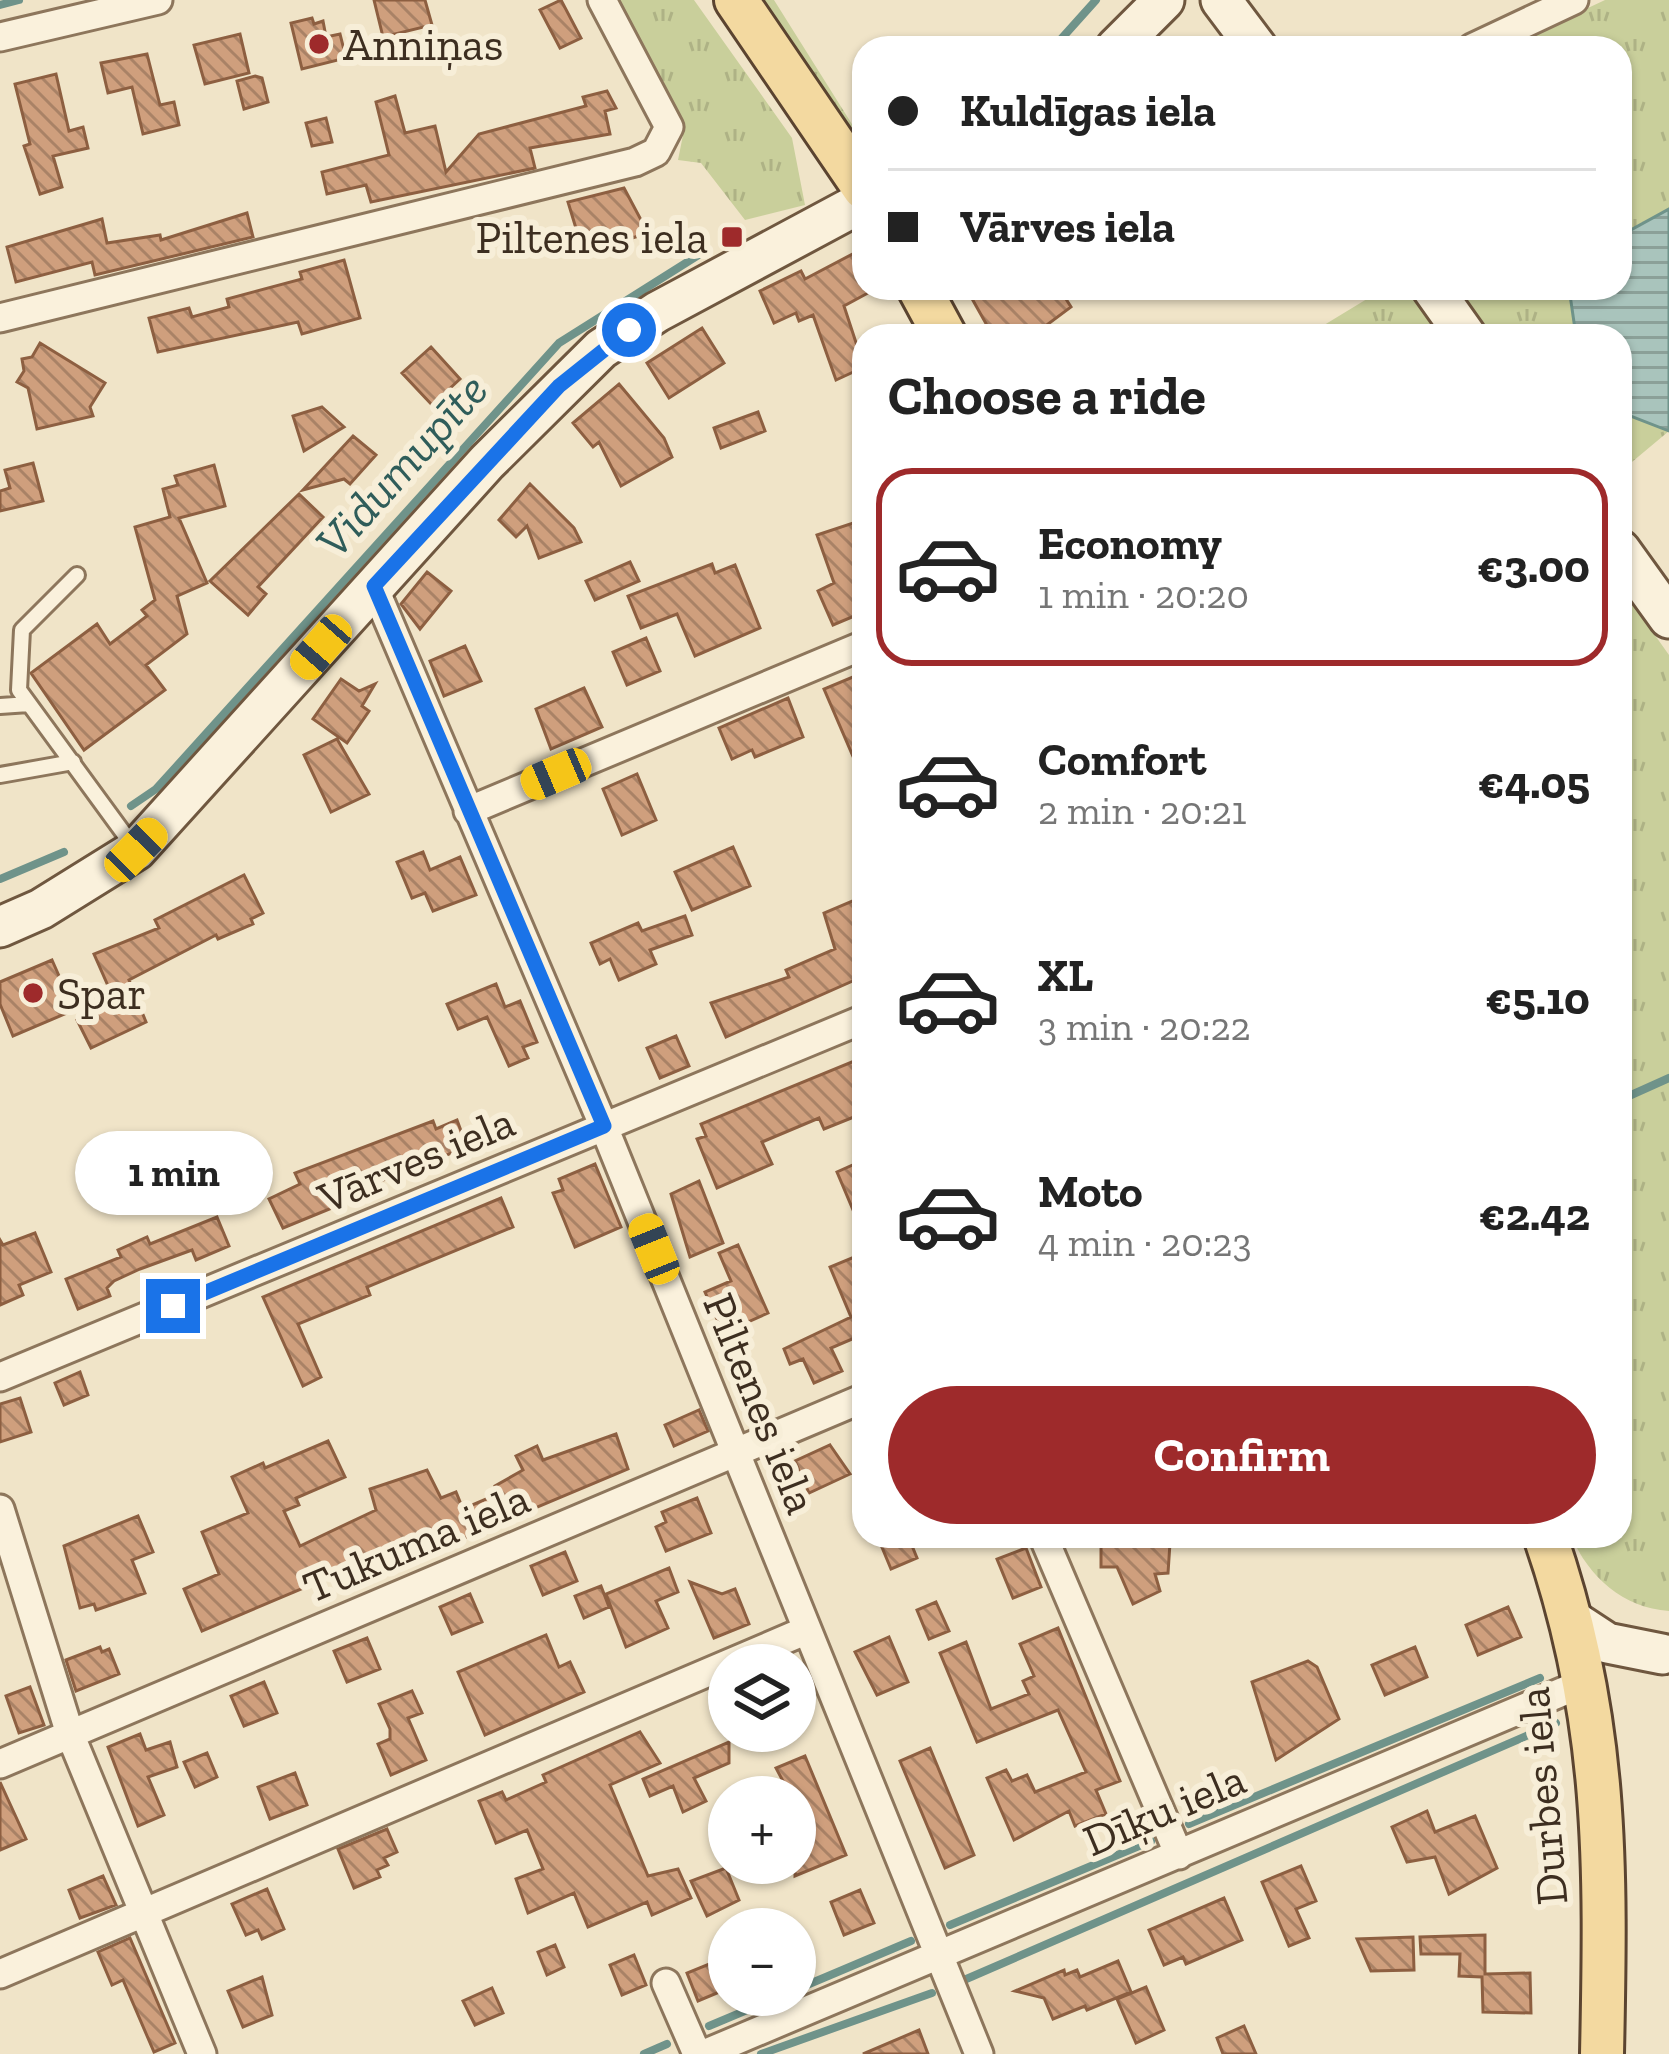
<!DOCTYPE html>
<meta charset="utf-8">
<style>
body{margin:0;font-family:"Zilla Slab",serif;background:#f6f6f6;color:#222;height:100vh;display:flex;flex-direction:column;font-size:45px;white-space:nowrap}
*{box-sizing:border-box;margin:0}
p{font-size:39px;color:#767676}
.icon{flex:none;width:66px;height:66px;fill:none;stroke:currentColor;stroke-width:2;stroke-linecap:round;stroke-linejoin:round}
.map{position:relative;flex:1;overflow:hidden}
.panel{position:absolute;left:852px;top:324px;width:780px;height:1224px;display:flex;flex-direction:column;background:#fff;border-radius:36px;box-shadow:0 3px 9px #0004}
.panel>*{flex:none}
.hud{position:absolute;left:852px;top:36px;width:780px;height:264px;border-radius:36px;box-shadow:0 3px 9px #0004;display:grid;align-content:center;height:264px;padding:0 36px;background:#fff}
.controls{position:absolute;left:708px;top:1644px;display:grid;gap:24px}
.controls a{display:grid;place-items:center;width:108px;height:108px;border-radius:50%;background:#fff;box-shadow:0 3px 9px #0004;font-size:60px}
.end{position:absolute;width:54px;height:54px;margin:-27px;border:15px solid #1a73e8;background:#fff;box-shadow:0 0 0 6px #fff}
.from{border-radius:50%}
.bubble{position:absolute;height:84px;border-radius:42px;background:#fff;box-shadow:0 3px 9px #0004;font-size:39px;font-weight:700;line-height:84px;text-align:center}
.car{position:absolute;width:36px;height:72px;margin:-36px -18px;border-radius:15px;box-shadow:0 0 9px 3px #0007;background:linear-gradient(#f5c518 24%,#345 0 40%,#f5c518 0 76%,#345 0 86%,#f5c518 0)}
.hud b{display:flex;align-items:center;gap:42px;height:114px;font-size:45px}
.hud b+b{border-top:3px solid #e0e0e0}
.hud i{width:30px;height:30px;background:#222}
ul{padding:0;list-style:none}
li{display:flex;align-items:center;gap:36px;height:198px;margin:0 24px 18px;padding:0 12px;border:6px solid transparent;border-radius:36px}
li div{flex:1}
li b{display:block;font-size:45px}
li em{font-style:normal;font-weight:700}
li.current{border-color:#9e2a2b}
li>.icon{width:108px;height:108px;stroke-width:1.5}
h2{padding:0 36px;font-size:54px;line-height:144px}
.button{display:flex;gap:24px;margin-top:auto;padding:24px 36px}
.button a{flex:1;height:138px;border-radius:72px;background:#9e2a2b;color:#fff;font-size:48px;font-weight:700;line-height:138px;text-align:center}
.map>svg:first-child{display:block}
.grass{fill:url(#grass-tufts)}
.water{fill:url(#water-rules);stroke:#6f938a;stroke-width:3}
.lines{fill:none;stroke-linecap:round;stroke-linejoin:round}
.stream{stroke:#6f938a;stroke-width:8}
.building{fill:url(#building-back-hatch);stroke:#8d5f41;stroke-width:3}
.lane-casing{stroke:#8d765c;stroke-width:20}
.street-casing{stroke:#8d765c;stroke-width:33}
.secondary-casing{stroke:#6f573f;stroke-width:45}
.primary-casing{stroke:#5b4430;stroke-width:48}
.lane{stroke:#faf1dc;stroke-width:14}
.street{stroke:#faf1dc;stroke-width:27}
.secondary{stroke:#faf1dc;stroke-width:39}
.primary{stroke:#f3d9a0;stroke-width:42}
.route{stroke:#1a73e8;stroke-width:15}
.poi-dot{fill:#9e2a2b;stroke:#f7eed8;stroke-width:4.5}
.labels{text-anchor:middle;stroke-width:12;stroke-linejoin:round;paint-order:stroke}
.poi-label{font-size:45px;fill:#3d2e20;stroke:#f7eed8;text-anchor:start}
.street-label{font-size:45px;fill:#3d2e20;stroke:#f7eed8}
.water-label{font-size:48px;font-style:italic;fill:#2f5d5a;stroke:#f7eed8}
</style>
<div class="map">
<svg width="1669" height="2054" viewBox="0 0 1669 2054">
<defs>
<pattern id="grass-tufts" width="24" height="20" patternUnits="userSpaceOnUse" patternTransform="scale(3)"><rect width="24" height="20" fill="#c9cf9b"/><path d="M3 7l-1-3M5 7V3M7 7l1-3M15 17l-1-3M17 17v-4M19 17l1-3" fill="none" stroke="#aeb285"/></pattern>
<pattern id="water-rules" width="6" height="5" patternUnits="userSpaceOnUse" patternTransform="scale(3)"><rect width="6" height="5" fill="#a9c4bc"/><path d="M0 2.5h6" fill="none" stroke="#8ba098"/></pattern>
<pattern id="building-back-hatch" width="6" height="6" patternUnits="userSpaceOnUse" patternTransform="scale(3)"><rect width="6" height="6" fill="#cf9f7d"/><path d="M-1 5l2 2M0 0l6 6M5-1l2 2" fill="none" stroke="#a98266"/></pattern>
</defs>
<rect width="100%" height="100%" fill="#f0e4c8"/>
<!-- grass -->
<path class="grass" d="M611 0H694L792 138 805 205 745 220 701 163 678 160 683 135Z
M751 0H774L855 129 857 143Z
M1605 0H1669V209L1620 236V48H1503Z
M1385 288H1407L1441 336H1306Z
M1457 288H1569L1576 336H1491Z
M1620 412 1669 431 1620 472Z
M1620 586 1669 655V1611C1623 1608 1589 1577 1571 1536H1620Z"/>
<!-- water -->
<path class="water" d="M1669 209V431L1620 412V336H1576L1569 288H1620V236Z"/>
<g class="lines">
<!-- stream -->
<path class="stream" d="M0 5 19 0
M1053 48 1096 0
M131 806 156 789 559 343 700 254
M0 879 64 852
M1620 1100 1669 1078
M1189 1824 1540 1678
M950 1925 1151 1841
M964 1980 1556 1723
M795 1990 911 1941
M709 2026 783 1995
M644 2054 667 2044
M761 2054 932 1993"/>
</g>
<!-- building -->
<path class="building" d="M374 0H425L432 25 383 37Z
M561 0 581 38 560 48 540 10Z
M312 18 314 24 323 21 326 37 340 34 346 58 302 69 291 23Z
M240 34 249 73 205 84 194 45Z
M147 54 160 105 174 102 179 125 143 134 132 87 108 93 101 63Z
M56 74 69 131 83 127 88 148 53 156 62 187 40 194 24 146 30 144 15 84Z
M255 76 262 78 268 102 244 109 237 81Z
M607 91 616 108 605 111 610 134 530 148 535 168 371 202 366 185 327 194 322 172 389 155 376 102 395 96 405 133 435 126 446 172 479 134 586 106 583 97Z
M326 118 332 142 312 146 306 123Z
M624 188 648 233 607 246 600 229 578 235 568 202Z
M247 213 253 237 95 275 92 262 16 282 7 247 102 219 107 243 160 235 161 240Z
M864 248 868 293 844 306 864 367 836 380 813 315 799 321 796 313 774 323 760 291 801 271 805 279Z
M344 260 360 318 302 334 298 322 158 352 149 318 189 308 192 317 229 307 227 299 302 279 300 272Z
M966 288H1059L1071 307 1032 336H993Z
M702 328 724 363 669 398 647 363Z
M40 343 105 383 90 407 93 416 37 429 28 388 17 382 24 371 22 359 32 357Z
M431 347 460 379 432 405 402 373Z
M619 384 664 438 672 457 621 486 599 442 593 447 573 423Z
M322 407 344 427 304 451 293 416Z
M758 412 765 431 721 448 714 428Z
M353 436 376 455 350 484 344 479 303 490Z
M33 463 43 501 0 511V491L10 488 5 470Z
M214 465 225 506 179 518 207 583 177 596 187 634 146 665 165 690 84 750 31 673 97 624 110 644 147 616 142 610 155 600 135 527 170 517 163 489 178 485 175 476Z
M530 484 574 528 581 542 539 558 527 526 516 537 499 520Z
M299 494 323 517 258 587 266 594 248 615 210 581Z
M856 522 864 541V612L833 625 818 591 834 583 817 535Z
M630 562 639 581 595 600 586 581Z
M712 564 715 573 735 565 760 628 695 656 677 614 641 628 628 596Z
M427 572 451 591 420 629 401 604Z
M646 638 660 671 627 685 613 652Z
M465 646 481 681 444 696 430 661Z
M860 674 864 686V782L824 689Z
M341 679 359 691 375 684 362 706 369 711 347 743 313 719Z
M584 688 602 727 551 749 536 709Z
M788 698 803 737 755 757 752 750 732 759 719 728Z
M337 739 369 794 331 812 304 755Z
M637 774 656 820 622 835 603 789Z
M733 847 750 886 692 910 675 872Z
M423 852 430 870 460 857 476 895 433 911 425 893 412 898 397 862Z
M244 875 263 913 251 919 253 924 218 939 216 935 129 980 146 1022 91 1048 77 1020 116 1004 94 954 159 928 155 920Z
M857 899 864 933 854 936 864 976 726 1037 711 1003 789 977 786 970 835 949 824 913Z
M685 916 692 935 650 950 656 964 619 980 610 959 600 964 591 943 638 923 642 931Z
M52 960 74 1010 13 1036 0 1004V982Z
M496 984 505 1007 520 1001 537 1042 523 1047 528 1058 509 1066 487 1017 458 1029 447 1004Z
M676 1036 689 1066 660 1078 647 1048Z
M864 1057V1113L824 1129 819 1118 762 1142 772 1164 717 1188 697 1139 706 1136 701 1124Z
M457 1120 464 1139 454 1143 457 1151 373 1184 376 1190 283 1228 269 1199 300 1184 295 1173 433 1121 436 1129Z
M595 1164 621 1227 575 1247 553 1193 563 1190 559 1179Z
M855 1164 864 1185V1236L837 1172Z
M699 1181 723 1243 690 1257 671 1194Z
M501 1198 513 1227 367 1287 370 1295 298 1324 321 1377 303 1386 263 1297Z
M217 1217 229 1246 196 1260 192 1250 140 1269 114 1281 107 1288 110 1296 78 1309 66 1279 121 1257 118 1250 147 1237 150 1244Z
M35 1233 51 1272 19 1285 23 1295 0 1305V1240L3 1245Z
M738 1245 768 1313 723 1333 705 1292 731 1281 719 1253Z
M864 1253V1347L859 1336 831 1348 842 1371 814 1383 803 1359 790 1364 784 1349 851 1317 830 1267Z
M80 1372 88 1395 64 1405 55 1383Z
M20 1398 31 1432 0 1442V1404Z
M699 1410 708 1431 674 1446 665 1425Z
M616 1434 628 1469 459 1540 457 1536 395 1562 391 1551 202 1631 184 1589 219 1574 202 1532 248 1513 232 1477 263 1463 265 1468 328 1441 345 1477 296 1498 299 1505 284 1511 300 1546 376 1510 370 1489 427 1470 441 1498 456 1492 463 1509 498 1494 495 1486 523 1470 516 1456 537 1446 543 1460Z
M830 1445 850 1474 809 1493 795 1461Z
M697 1498 711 1533 666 1551 656 1527 666 1522 662 1512Z
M138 1516 153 1552 132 1560 145 1593 96 1610 94 1604 80 1608 64 1546Z
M908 1536 917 1558 891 1569 881 1545Z
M1101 1537 1170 1543 1168 1573 1155 1574 1160 1591 1133 1604 1117 1567H1101Z
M1026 1548 1041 1587 1013 1598 997 1559Z
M565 1552 577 1581 543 1595 531 1566Z
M669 1568 678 1592 656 1601 668 1628 626 1647 606 1594Z
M690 1582 722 1594 735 1589 749 1624 714 1638Z
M601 1586 609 1607 584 1618 575 1596Z
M470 1594 482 1622 452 1634 440 1607Z
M936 1602 949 1631 929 1639 917 1610Z
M1508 1607 1521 1637 1478 1655 1466 1625Z
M1058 1628 1120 1781 1096 1790 1106 1814 1075 1826 1069 1811 1014 1840 987 1778 1006 1770 1012 1781 1027 1775 1035 1792 1086 1772 1058 1710 977 1742 940 1653 966 1642 991 1709 1029 1694 1023 1681 1034 1676 1020 1644Z
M546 1635 559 1667 570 1662 584 1692 485 1735 458 1672Z
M889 1637 908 1682 877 1695 855 1652Z
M367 1638 380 1669 347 1682 334 1651Z
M100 1647 102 1652 109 1649 119 1674 76 1691 66 1660Z
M1415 1647 1427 1677 1385 1695 1372 1665Z
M1308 1661 1317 1667 1339 1719 1276 1760 1252 1682Z
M264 1682 277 1713 244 1726 231 1696Z
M30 1687 44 1725 19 1733 6 1696Z
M412 1691 422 1713 408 1718 426 1760 391 1775 378 1744 390 1739V1729L379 1704Z
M640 1732 660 1763 610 1785 648 1876 678 1869 691 1898 652 1915 647 1902 588 1927 574 1893 528 1913 516 1879 543 1869 527 1830 496 1843 479 1801 502 1792 506 1800 546 1782 543 1775Z
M140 1734 146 1750 170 1742 177 1767 148 1777 164 1815 138 1826 108 1747Z
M729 1742V1763L694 1778 706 1801 683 1812 673 1786 650 1796 643 1779Z
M930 1748 974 1855 945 1868 900 1761Z
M207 1753 217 1777 195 1787 184 1762Z
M805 1756 846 1855 795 1876V1838L809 1830 776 1768Z
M295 1773 307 1805 270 1819 258 1787Z
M0 1782 26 1839 0 1850Z
M1427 1811 1435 1832 1475 1816 1497 1868 1449 1894 1435 1857 1407 1862 1392 1827Z
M387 1829 397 1852 384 1858 388 1865 377 1870 380 1877 354 1888 338 1849Z
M1301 1866 1316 1901 1296 1909 1309 1938 1289 1946 1262 1882Z
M726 1868 739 1900 707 1916 691 1881Z
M103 1876 116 1905 80 1918 69 1890Z
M267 1889 284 1929 262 1939 258 1930 246 1935 232 1904Z
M860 1890 874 1923 844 1935 831 1902Z
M1224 1898 1242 1940 1186 1964 1183 1957 1164 1965 1149 1930Z
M1485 1935V1974L1530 1973 1531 2013 1483 2012 1482 1977 1459 1976 1460 1954H1421L1420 1937Z
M1413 1937 1414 1970 1371 1971 1357 1939Z
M130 1938 175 2043 154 2052 123 1980 112 1985 98 1952Z
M555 1945 564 1967 547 1975 538 1952Z
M634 1955 646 1985 622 1995 610 1965Z
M729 1956V1988L698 2001 687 1973Z
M1118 1961 1131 1992 1087 2010 1085 2006 1053 2019 1044 1998 1015 1991 1064 1970 1065 1975 1077 1970 1080 1977Z
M262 1977 272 2015 243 2027 228 1991Z
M1146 1987 1164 2030 1136 2043 1117 1999Z
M492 1988 503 2013 475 2025 463 2001Z
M1244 2026 1256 2054H1223L1217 2038Z
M919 2030 928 2054H863Z"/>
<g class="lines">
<!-- lane casing -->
<g class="lane-casing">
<path id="lane" d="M77 575 22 630 19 690 133 846
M0 706 29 704
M0 775 73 762"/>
</g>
<!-- street casing -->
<g class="street-casing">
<path id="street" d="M0 37 158 0
M1472 48 1574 0
M0 318 635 162 656 152 669 127 602 0
M374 587 604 1127 979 2054
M468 811 864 645
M0 1377 864 1019
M0 1509 70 1734 202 2054
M1043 1536 1179 1855
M0 1764 864 1398
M0 1974 807 1630
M666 1983 697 2054
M704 2054 1588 1681"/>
</g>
<!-- secondary casing -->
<g class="secondary-casing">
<path id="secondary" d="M1221 0 1257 48
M1116 48 1164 0
M1432 288 1466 336
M1620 550 1669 618
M0 927 41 909 136 850 487 462 601 349 657 312 864 201
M1572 1620 1607 1643 1662 1654"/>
</g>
<!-- primary casing -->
<g class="primary-casing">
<path id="primary" d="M736 0 864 188
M919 288 945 336
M1545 1536C1608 1717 1606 1865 1602 2054"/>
</g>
<!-- lane -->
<use href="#lane" class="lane"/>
<!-- street -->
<use href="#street" class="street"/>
<!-- secondary -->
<use href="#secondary" class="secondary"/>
<!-- primary -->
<use href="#primary" class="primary"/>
</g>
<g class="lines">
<!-- route -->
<path class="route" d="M173 1306 604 1126 374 586 559 386 629 330"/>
</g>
<!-- markers -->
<g class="poi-dot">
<circle cx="319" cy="44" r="12"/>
<rect x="720" y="225" width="24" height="24" rx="6"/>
<circle cx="33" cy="993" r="12"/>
</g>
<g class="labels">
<!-- poi labels -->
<g class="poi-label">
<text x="343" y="60">Anniņas</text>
<text x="708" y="253" text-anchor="end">Piltenes iela</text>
<text x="57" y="1009">Spar</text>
</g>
<!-- street labels -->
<g class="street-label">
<text transform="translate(416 1159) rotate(-23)" y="16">Vārves iela</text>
<text transform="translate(761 1403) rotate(68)" y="16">Piltenes iela</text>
<text transform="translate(416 1542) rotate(-23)" y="16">Tukuma iela</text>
<text transform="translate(1542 1796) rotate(-95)" y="16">Durbes iela</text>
<text transform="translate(1164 1809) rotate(-23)" y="16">Dīķu iela</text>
</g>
<!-- water labels -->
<g class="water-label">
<text transform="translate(401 465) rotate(-48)" y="17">Vidumupīte</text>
</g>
</g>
</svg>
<div class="controls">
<a><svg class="icon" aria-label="layers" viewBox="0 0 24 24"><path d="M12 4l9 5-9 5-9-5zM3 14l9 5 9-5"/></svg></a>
<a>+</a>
<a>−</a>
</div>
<i class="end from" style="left:629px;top:330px"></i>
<i class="end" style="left:173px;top:1306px"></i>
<div class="bubble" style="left:75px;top:1131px;width:198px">1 min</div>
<i class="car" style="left:321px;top:647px;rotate:221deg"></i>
<i class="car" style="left:556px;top:774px;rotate:247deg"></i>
<i class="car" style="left:136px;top:850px;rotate:44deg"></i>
<i class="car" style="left:654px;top:1249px;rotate:338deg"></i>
<div class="hud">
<b><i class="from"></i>Kuldīgas iela</b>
<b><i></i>Vārves iela</b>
</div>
<section class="panel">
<h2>Choose a ride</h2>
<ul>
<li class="current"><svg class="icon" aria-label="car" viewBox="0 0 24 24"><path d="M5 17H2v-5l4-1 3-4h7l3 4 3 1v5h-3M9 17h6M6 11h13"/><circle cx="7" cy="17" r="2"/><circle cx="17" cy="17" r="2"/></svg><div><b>Economy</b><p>1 min · 20:20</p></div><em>€3.00</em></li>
<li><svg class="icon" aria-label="car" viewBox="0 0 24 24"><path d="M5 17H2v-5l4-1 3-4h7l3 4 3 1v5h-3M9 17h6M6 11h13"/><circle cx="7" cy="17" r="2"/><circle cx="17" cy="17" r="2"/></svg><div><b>Comfort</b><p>2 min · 20:21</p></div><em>€4.05</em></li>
<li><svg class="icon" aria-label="car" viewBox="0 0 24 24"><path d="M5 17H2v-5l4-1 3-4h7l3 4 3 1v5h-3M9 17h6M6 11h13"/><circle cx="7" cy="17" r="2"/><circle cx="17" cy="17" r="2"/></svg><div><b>XL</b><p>3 min · 20:22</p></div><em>€5.10</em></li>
<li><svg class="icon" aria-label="car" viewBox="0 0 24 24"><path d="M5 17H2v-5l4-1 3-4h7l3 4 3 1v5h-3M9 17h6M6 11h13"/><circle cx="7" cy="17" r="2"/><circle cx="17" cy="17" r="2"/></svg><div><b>Moto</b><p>4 min · 20:23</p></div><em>€2.42</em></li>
</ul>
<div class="button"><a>Confirm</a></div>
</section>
</div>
